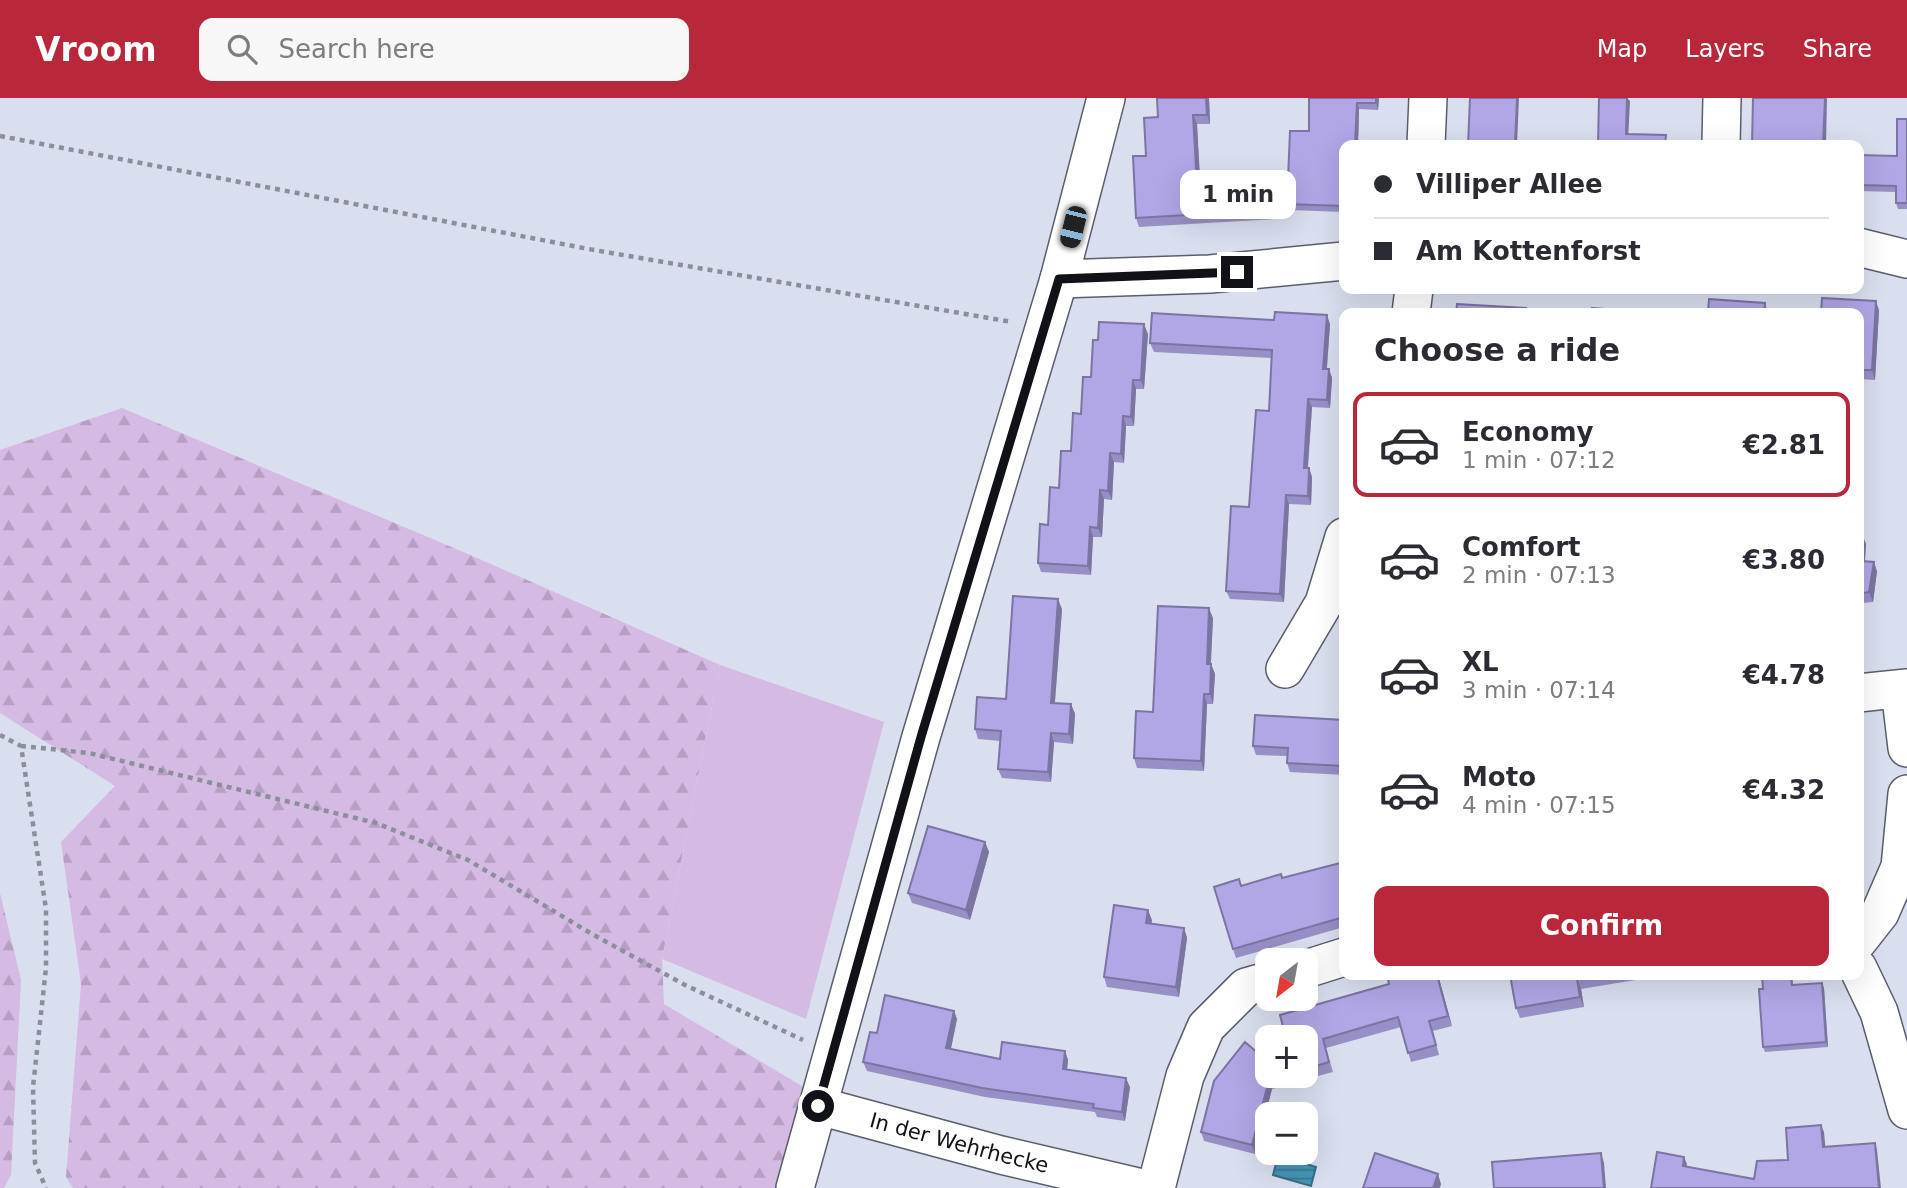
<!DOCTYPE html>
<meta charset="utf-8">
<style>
body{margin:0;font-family:"DejaVu Sans",sans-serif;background:#f7f7f7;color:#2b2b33;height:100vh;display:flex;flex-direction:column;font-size:26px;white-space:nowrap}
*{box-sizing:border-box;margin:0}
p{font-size:23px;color:#7c7c81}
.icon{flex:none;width:38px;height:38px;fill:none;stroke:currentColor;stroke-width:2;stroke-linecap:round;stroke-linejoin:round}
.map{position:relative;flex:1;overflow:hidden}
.side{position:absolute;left:1339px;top:210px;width:525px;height:672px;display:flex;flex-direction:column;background:#fff;border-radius:14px;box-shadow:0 7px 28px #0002}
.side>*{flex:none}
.banner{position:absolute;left:1339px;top:42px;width:525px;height:154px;border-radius:14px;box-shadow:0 7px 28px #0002;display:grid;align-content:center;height:154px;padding:0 35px;background:#fff}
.needle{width:46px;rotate:211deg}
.controls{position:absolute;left:1255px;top:850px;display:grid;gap:14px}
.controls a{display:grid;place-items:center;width:63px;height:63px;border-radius:14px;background:#fff;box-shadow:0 7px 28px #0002;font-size:35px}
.end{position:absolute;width:32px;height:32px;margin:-16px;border:9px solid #101217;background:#fff;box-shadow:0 0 0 4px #fff}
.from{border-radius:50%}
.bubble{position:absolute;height:49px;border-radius:14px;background:#fff;box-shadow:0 7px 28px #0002;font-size:23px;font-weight:600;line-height:49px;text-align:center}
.car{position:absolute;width:21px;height:42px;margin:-21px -10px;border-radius:9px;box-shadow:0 0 5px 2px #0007;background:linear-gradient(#222 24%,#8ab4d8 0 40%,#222 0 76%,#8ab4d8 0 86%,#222 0)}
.banner b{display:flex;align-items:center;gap:24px;height:66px;font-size:26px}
.banner b+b{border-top:2px solid #e1e1e2}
.banner i{width:18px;height:18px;background:#2b2b33}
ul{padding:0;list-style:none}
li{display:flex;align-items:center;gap:21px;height:105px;margin:0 14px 10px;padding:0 21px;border:4px solid transparent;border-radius:14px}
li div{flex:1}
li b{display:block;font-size:26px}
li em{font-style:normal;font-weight:600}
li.selected{border-color:#b9273b}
li>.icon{width:63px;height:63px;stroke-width:1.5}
h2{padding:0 35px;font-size:32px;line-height:84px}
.cta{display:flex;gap:14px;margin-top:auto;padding:14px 35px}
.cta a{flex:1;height:80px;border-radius:14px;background:#b9273b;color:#fff;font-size:28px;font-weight:600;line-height:80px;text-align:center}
header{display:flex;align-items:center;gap:42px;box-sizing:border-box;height:98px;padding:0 35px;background:#b9273b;color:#fff}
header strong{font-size:33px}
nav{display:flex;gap:38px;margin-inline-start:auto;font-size:24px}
.search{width:490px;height:63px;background:#f7f7f7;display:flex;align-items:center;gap:18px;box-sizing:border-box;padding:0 24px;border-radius:14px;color:#7c7c81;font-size:26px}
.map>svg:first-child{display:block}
.forest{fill:url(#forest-firs)}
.garden{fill:#d5bae4}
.water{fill:url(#water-rules);stroke:#366f87;stroke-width:2}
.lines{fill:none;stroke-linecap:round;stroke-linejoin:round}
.minor-casing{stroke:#5a5e6c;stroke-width:40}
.path{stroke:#8b8f9b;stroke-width:4.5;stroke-dasharray:5 5;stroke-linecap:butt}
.minor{stroke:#fff;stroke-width:37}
.wall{fill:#988fc6}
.shaded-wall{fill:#7c74a1}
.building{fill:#b1a6e6;stroke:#7c74a1;stroke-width:2}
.route{stroke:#101217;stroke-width:9}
.labels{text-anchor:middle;stroke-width:5;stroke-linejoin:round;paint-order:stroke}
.street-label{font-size:21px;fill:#101217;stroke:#e6ecfd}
</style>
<header>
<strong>Vroom</strong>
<div class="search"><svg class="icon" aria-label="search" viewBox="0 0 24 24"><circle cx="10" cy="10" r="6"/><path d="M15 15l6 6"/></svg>Search here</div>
<nav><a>Map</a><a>Layers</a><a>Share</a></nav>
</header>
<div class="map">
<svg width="1907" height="1090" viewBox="0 0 1907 1090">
<defs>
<pattern id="forest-firs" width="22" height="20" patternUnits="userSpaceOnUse" patternTransform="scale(1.75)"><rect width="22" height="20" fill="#d5bae4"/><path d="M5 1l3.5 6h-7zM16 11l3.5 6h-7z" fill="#b69fc3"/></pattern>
<pattern id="water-rules" width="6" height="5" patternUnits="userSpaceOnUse" patternTransform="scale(1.75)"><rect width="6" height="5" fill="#4697b7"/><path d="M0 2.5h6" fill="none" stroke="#397a94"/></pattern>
</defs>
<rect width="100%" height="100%" fill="#d9dfef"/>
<!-- forest -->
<path class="forest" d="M122 310 468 456 720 567 662 861 664 906 807 991 778 1090H73L66 1079 81 886 61 744 115 688 0 615V352Z
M0 795 21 882 11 1077 4 1090H0Z"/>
<!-- garden -->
<path class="garden" d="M720 567 884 624 806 921 662 861Z"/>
<!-- water -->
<path class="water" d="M1278 1058 1316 1069 1311 1088 1273 1077Z"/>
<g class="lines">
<!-- minor casing -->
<g class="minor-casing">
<g id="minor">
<path d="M1426 47 1428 0"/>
<path d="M1721 47 1722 0"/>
<path d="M1858 149 1907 161"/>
<path d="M1059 181 1210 176 1344 163"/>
<path d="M1411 215 1414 191"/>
<path d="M1285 571 1324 505 1344 439"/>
<path d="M1900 591 1907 650"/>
<path d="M1858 595 1907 590"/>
<path d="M1858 843 1880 815 1900 769 1907 696"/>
<path d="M1858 870 1879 914 1907 1012"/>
<path d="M1306 871 1344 859"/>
<path id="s1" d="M819 1008 1001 1057 1142 1090"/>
<path d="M795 1090 921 639 1059 181 1106 0"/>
<path d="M1156 1090 1185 978 1206 929 1246 889 1267 883"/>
</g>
</g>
<!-- path -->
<path class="path" d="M0 38 594 152 1012 224
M0 637 21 648 46 811V870L33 989 35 1065 46 1090
M21 648 89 655 376 725 468 762 592 836 685 887 803 942"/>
<!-- minor -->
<use href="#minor" class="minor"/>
</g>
<!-- wall -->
<path class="wall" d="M1157 0H1209L1210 26H1197L1200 88 1272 91 1275 121 1139 129 1136 120 1146 58 1158 19Z
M1309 0H1379L1378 12 1359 11 1358 47H1344V114L1289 112 1287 106 1309 33Z
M1907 21V111H1898L1896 105V94L1858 93V57L1897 58Z
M1879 212 1875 282 1858 281V215Z
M1330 226 1327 271H1329L1332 280 1330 310 1312 309 1308 370H1309L1312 379 1311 407 1289 406 1284 504 1230 501 1226 493 1249 409 1269 313 1272 260 1154 254 1150 245Z
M1148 236 1144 291H1136L1134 328H1126L1124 365 1114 364 1112 402 1104 401 1102 439H1093L1091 477 1041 474 1038 465 1048 427 1071 353 1091 279 1098 242Z
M1858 437 1866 446 1865 463 1877 473 1873 504 1863 505 1861 540H1858Z
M1062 511 1055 605 1071 606 1075 616 1073 646 1054 644 1051 684 1002 680 998 671 1000 643 978 641 975 631 1006 601Z
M1213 520 1211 566 1215 576 1213 606H1207L1204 673 1137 670 1134 660 1153 614Z
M1344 622V677L1290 674 1287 665V658L1256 657 1253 648Z
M985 744 989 754 970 822 912 805 908 795Z
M1344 764V829L1236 860 1233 851 1242 788 1282 780Z
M1152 822 1151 825 1184 830 1187 840 1179 899 1107 889 1104 879Z
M1438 877 1452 928 1433 933 1439 957 1411 964 1401 929 1326 950 1333 974 1299 983 1298 978H1306V940Z
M1510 877H1666L1581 891 1584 909 1520 920 1516 910Z
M1791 877 1792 880 1793 887 1824 890 1828 949 1765 954 1763 949V891Z
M954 913 957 921 951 951 1000 961 1065 953 1068 962 1067 972 1130 989 1125 1023 1097 1019 1095 1014 985 999 867 973 863 964 877 935Z
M1285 978 1288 987 1272 991 1255 1056 1204 1043 1201 1034 1214 983Z"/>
<!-- shaded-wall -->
<path class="shaded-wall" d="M1206 0H1209L1210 26 1207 17Z
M1376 0H1379L1378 12 1376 5Z
M1517 0H1519L1517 47H1515Z
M1627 0 1630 3 1628 42 1626 36Z
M1825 0H1827L1826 47H1823Z
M1357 5 1359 11 1358 47H1355Z
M1193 17 1197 26 1201 97 1197 88Z
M1269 82 1272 91 1275 121 1272 112Z
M1876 203 1879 212 1875 282 1872 272Z
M1765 205 1768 215H1764Z
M1327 217 1330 226 1326 279 1323 271Z
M1144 226 1148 236 1144 291 1141 282Z
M1329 271 1332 280 1330 310 1327 302Z
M1133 282 1136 291 1134 328 1131 319Z
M1308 301 1312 309 1307 378 1304 370Z
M1123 318 1126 328 1124 365 1121 356Z
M1110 355 1114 364 1112 402 1108 393Z
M1309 370 1312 379 1311 407 1308 398Z
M1100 392 1104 401 1102 439 1098 430Z
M1286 397 1289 406 1284 504 1280 496Z
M1090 429 1093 439 1091 477 1088 468Z
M1862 436 1866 446 1864 473 1861 463Z
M1874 464 1877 473 1873 504 1869 494Z
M1859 496 1863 505 1861 540 1858 534Z
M1058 501 1062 511 1054 614 1051 605Z
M1209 510 1213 520 1210 576 1207 566Z
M1211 566 1215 576 1213 606 1210 596Z
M1204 596 1207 606 1204 673 1201 663Z
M1071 606 1075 616 1073 646 1069 636Z
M1051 635 1054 644 1051 684 1048 674Z
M985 744 989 754 970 822 966 812Z
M1148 812 1152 822 1150 834 1146 825Z
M1184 830 1187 840 1179 899 1176 889Z
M1437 877H1438L1452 928 1448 918Z
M1577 881 1581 891 1584 909 1580 899Z
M1822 885 1824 890 1828 949 1826 944Z
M954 913 957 921 949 959 946 950Z
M1065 953 1068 962 1066 980 1063 971Z
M1126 980 1130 989 1125 1023 1122 1014Z
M1269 982 1272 991 1255 1056 1252 1047Z
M1821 1027 1824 1034 1826 1056 1823 1049Z
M1875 1045 1877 1052 1881 1090H1879Z
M1601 1055 1604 1065 1606 1090H1604Z
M1684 1059 1687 1066 1685 1075 1683 1068Z
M1438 1076 1441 1086 1440 1090H1433Z"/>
<!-- building -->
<path class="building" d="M1157 0H1206L1207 17H1193L1197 88 1269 82 1272 112 1136 120 1133 58H1146L1144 20 1158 19Z
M1309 0H1376V5H1357L1355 47H1344V108L1287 106 1290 33H1309Z
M1470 0H1517L1515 47H1468Z
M1599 0H1627L1626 36 1666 37 1665 47H1598Z
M1753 0H1825L1823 47H1752Z
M1897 21H1907V105H1896V88L1858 87V57L1897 58Z
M1822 200 1876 203 1872 272H1858V215H1821Z
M1709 201 1765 205 1764 215H1708Z
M1457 206 1526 210V215H1456Z
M1592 210 1646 214 1645 215H1592Z
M1275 214 1327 217 1323 271H1329L1327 302 1308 301 1304 370H1309L1308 398 1286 397 1280 496 1226 493 1231 408 1249 409 1256 312 1269 313 1272 252 1150 245 1152 215 1274 222Z
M1099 224 1144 226 1141 282H1133L1131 319 1123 318 1121 356 1110 355 1108 393 1100 392 1098 430 1090 429 1088 468 1038 465 1040 426 1048 427 1050 389 1059 390 1061 353H1071L1073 315 1081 316 1083 279H1091L1093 242H1098Z
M1862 436 1861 463 1874 464 1869 494 1859 496 1858 506V437Z
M1013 498 1058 501 1051 605 1071 606 1069 636 1051 635 1048 674 998 671 1001 633 975 631 977 599 1006 601Z
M1158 508 1209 510 1207 566H1211L1210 596H1204L1201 663 1134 660 1136 613 1153 614Z
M1255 617 1344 622V668L1287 665 1288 650 1253 648Z
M928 728 985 744 966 812 908 795Z
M1344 764V819L1233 851 1214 789 1239 781 1241 788 1281 776 1282 780Z
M1114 807 1148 812 1146 825 1184 830 1176 889 1104 879Z
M1404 877H1437L1448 918 1429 923 1436 947 1408 955 1398 919 1323 941 1329 964 1306 971V940H1286L1280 917 1389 886 1388 881Z
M1510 877H1603L1577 881 1580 899 1516 910Z
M1762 877H1791L1792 887 1822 885 1826 944 1763 949 1759 891H1763Z
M885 897 954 913 946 950 1000 961 1002 944 1065 953 1063 971 1126 980 1122 1014 1093 1010 1094 1006 982 990 863 964 870 934 877 935Z
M1245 944 1267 963V978H1283L1269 982 1252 1047 1201 1034 1214 983Z
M1821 1027 1823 1049 1875 1045 1879 1090H1651L1657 1054 1684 1059 1683 1068 1754 1081 1757 1063 1788 1062 1786 1030Z
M1375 1055 1438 1076 1433 1090H1363Z
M1601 1055 1604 1090H1494L1492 1064Z"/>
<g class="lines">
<!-- route -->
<path class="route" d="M818 1008 921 639 1059 181 1237 174"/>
</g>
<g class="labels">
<!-- street labels -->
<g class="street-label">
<text dy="7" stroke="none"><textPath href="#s1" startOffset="145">In der Wehrhecke</textPath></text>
</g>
</g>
</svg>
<div class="controls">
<a><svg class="needle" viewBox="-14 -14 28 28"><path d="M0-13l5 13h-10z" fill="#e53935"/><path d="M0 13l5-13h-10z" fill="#7c7c81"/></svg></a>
<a>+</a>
<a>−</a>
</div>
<i class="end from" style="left:818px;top:1008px"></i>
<i class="end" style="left:1237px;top:174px"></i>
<div class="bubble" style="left:1180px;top:72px;width:116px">1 min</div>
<i class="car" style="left:1073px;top:129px;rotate:194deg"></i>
<div class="banner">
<b><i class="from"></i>Villiper Allee</b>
<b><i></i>Am Kottenforst</b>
</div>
<section class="side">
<h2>Choose a ride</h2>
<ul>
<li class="selected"><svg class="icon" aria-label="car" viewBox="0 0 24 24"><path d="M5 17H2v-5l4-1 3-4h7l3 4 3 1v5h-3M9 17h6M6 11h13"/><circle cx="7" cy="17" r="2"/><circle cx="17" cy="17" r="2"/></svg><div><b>Economy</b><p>1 min · 07:12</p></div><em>€2.81</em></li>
<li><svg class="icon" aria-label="car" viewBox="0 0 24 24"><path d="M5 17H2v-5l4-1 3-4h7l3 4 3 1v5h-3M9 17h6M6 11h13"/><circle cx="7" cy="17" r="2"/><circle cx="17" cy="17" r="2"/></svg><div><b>Comfort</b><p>2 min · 07:13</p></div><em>€3.80</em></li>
<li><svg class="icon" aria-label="car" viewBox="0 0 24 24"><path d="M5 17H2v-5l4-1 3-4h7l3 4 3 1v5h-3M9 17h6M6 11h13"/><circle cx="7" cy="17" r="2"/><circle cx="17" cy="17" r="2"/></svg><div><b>XL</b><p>3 min · 07:14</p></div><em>€4.78</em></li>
<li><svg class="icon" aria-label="car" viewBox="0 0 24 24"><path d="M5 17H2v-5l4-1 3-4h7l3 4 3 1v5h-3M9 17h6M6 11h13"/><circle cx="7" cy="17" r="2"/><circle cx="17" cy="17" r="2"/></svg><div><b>Moto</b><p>4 min · 07:15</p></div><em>€4.32</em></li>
</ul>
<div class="cta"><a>Confirm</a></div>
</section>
</div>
